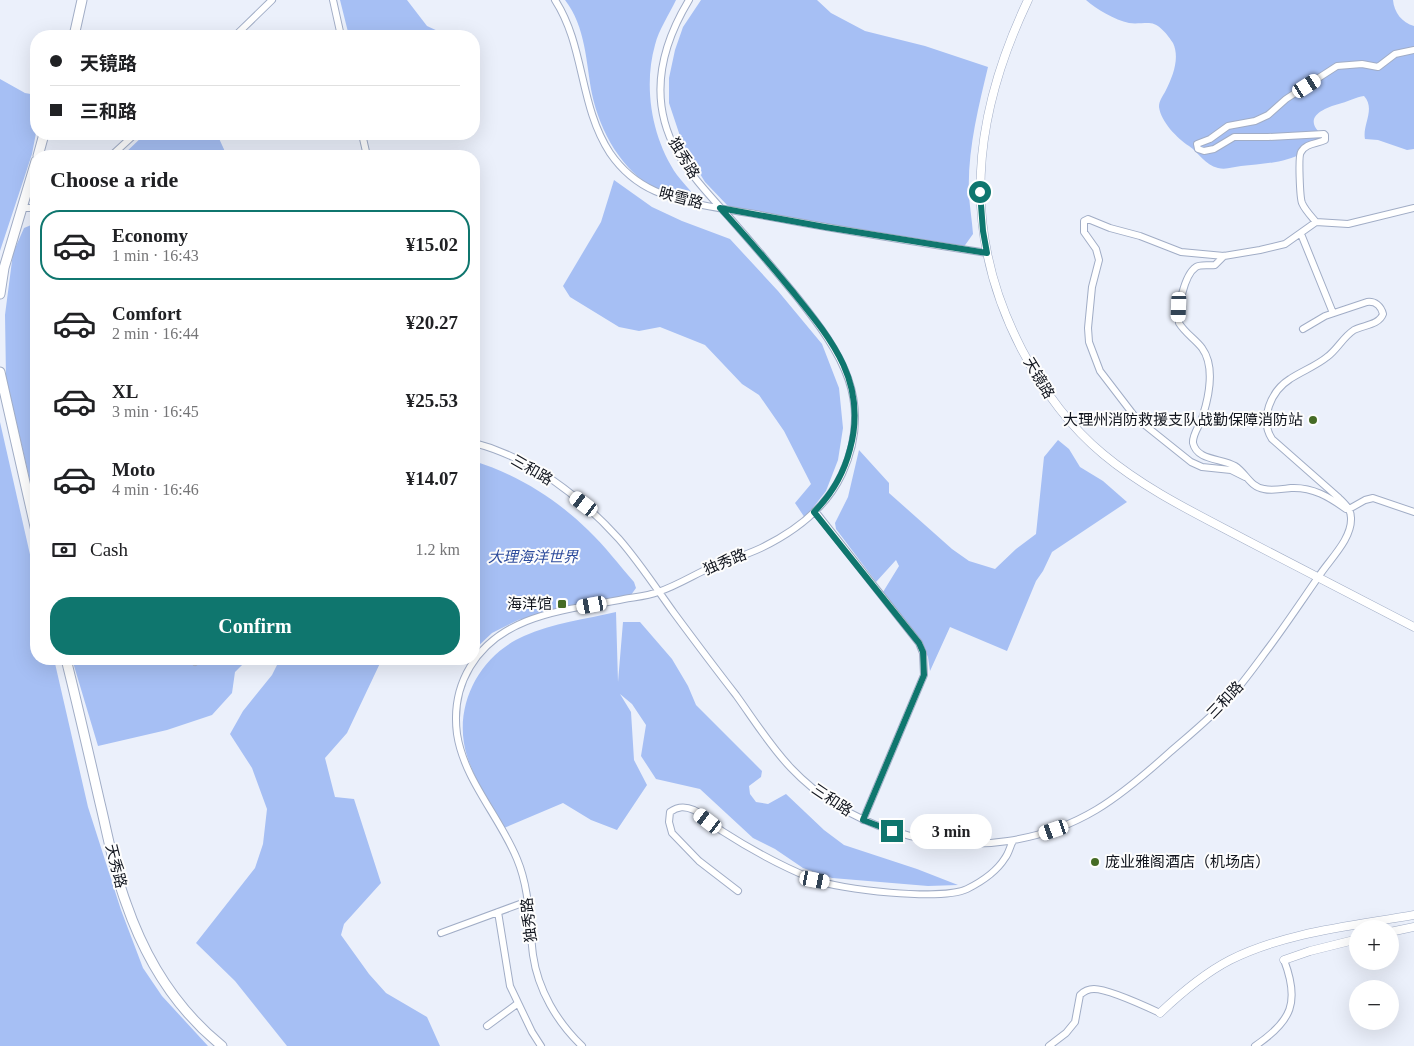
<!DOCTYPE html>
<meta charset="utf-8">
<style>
body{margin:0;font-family:"Times New Roman","Noto Sans SC",serif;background:#f2f2f2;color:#202124;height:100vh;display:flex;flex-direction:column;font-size:19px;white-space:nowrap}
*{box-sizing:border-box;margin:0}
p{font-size:16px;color:#757577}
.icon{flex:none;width:28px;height:28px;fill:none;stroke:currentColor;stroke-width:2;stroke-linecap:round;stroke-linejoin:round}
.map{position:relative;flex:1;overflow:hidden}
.drawer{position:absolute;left:30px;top:150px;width:450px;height:515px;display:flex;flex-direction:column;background:#fff;border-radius:20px;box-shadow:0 5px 20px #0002}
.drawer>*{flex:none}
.banner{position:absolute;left:30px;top:30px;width:450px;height:110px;border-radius:20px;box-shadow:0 5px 20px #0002;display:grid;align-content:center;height:110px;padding:0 20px;background:#fff}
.tools{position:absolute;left:1349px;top:920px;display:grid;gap:10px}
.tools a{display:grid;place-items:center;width:50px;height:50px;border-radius:50%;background:#fff;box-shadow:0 5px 20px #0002;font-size:25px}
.end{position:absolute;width:22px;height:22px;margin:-11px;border:6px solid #0f766e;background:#fff;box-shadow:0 0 0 2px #fff}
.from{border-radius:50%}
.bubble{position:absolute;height:35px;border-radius:18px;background:#fff;box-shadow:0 5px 20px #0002;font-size:16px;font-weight:800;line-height:35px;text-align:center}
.car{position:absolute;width:15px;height:30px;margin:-15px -8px;border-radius:6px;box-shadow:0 0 4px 1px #0007;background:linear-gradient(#fff 24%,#345 0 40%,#fff 0 76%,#345 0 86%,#fff 0)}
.banner b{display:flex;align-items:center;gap:18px;height:48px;font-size:19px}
.banner b+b{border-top:1px solid #e0e0e0}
.banner i{width:12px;height:12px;background:#202124}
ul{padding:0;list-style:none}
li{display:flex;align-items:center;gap:15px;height:70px;margin:0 10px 8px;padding:0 10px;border:2px solid transparent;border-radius:20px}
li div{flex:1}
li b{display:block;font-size:19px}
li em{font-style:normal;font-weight:800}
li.selected{border-color:#0f766e}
li>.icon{width:45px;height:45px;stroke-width:1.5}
h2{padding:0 20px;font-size:22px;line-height:60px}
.pay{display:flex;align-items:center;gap:12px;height:55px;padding:0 20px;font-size:19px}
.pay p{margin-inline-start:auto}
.action{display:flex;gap:10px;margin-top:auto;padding:10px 20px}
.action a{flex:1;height:58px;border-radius:20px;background:#0f766e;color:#fff;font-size:20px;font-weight:800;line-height:58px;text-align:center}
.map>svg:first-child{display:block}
.green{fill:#a6bff4}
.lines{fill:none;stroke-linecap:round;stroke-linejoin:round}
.minor-casing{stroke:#a1adc6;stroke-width:8}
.tertiary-casing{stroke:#a1adc6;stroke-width:9}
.secondary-casing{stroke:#a1adc6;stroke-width:11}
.minor{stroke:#fff;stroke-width:6}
.tertiary{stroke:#fff;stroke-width:8}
.secondary{stroke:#fff;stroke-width:9}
.route{stroke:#0f766e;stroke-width:6}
.poi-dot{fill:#456b25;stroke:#fdfdfd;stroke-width:2}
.labels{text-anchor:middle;stroke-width:4;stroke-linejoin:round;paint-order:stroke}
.street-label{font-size:15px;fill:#10141d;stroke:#fdfdfd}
.poi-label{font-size:15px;fill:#10141d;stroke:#fdfdfd;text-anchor:end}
.park-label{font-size:15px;font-style:italic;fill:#2e4d9d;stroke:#fdfdfd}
</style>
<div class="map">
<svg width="1414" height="1046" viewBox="0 0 1414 1046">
<rect width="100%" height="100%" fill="#ebf0fb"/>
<!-- green -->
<path class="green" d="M340 0H407L427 26 440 32 444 36H349Z
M565 0H676C669 15 659 29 655 45 643 87 652 139 677 175 682 182 689 188 694 196L693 200C681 202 667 195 657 190 622 171 600 132 592 94 586 63 586 27 565 0Z
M701 0H817L831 13 865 31 925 46 988 67C978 109 967 152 969 196 970 208 972 221 973 234L963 248 746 214 727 205 705 182 684 148 669 103V78L675 50 683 27Z
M1086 0H1393C1394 12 1402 23 1414 26V149L1407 150 1378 140 1365 139C1362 125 1376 109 1364 96 1356 97 1349 101 1342 103 1323 108 1300 118 1324 136 1317 142 1311 148 1303 153 1285 163 1261 164 1241 166 1233 167 1226 170 1218 168 1205 165 1199 153 1189 146 1177 138 1161 122 1159 107 1159 100 1163 96 1166 90 1173 76 1180 58 1173 43 1168 35 1158 22 1148 23 1141 23 1135 24 1129 23 1115 20 1096 9 1086 0Z
M0 79 25 93 36 95V133L32 154 0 251Z
M145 134H217L227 156H122Z
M614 180 652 207 682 221 730 239 778 291 822 344 839 388 843 428 838 460 826 491 805 518 795 503 811 484 784 431 759 395 742 384 705 345 660 327 639 331 619 327 570 297 563 286 601 222Z
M36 223V507L6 377 5 315 13 253 24 228Z
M0 422 36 581V659H54L88 807 121 910 143 968 162 996 208 1046H0Z
M1058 440 1069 449 1080 467 1103 481 1127 502 1052 552 1043 571 1036 581 1007 651 950 627 930 671 928 657 924 648 883 592 899 566 896 560 876 582 836 529 835 523 848 497 859 450 889 483V493L952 549 969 561 995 569 1016 549 1036 534 1044 457Z
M474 461C518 475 555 498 588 530 605 546 619 565 634 582L636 588 631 595 518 620 492 633 474 650Z
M616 612 618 682 623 622H640L672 659 688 686 696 705 762 771 761 777 749 786 750 794 756 802 768 804 786 794 824 830 844 845 917 869 958 885 928 886 832 878 803 868 775 849 753 838 700 789 656 779 641 756 646 725 632 704 620 694 631 712 634 760 647 785 617 830 591 820 563 803 504 828C491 805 475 781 467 756 452 708 478 656 524 636 553 623 586 619 616 612Z
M72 659H248L235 672 232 693 212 715 167 730 98 746Z
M280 659H382L347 733 325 758 335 797 354 799 381 883 344 924 341 935 369 974 386 993 427 1017 440 1046H287L235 981 196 943 255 868 263 844 267 809 252 768 230 734 243 711 272 675Z"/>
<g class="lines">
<!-- minor casing -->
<g class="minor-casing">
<path id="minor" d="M333 0 341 36
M555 0C585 46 579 106 610 153 621 169 637 183 655 191 686 205 722 208 755 214 832 229 910 241 987 253
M235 36 272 0
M362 134 367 156
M111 156 135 134
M22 208H36
M1316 222C1311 216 1305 210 1302 203 1300 198 1298 156 1301 152 1306 143 1317 144 1325 140V135L1324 134 1268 137H1234L1214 149 1204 151 1198 149 1197 144 1210 139 1228 126 1255 121 1268 115 1286 99 1337 66 1362 64 1378 67 1395 54 1414 50
M1301 234 1333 313
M1224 256 1215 265C1210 266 1200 264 1196 267 1184 275 1177 310 1179 323 1185 333 1195 339 1202 348 1215 366 1209 396 1203 415 1201 424 1192 434 1193 443 1197 461 1222 458 1235 466 1246 473 1250 487 1264 489 1272 491 1282 489 1291 488 1313 487 1329 497 1346 509H1349L1365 500 1373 498 1414 512
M474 443C530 457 581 497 619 539 639 562 656 588 674 613 694 640 715 668 736 695 754 720 770 746 791 768 845 825 931 853 1008 841 1079 830 1119 798 1170 752 1192 733 1214 715 1233 694 1246 679 1258 662 1270 646 1287 623 1303 599 1319 576 1330 559 1352 539 1351 518 1351 509 1345 504 1339 498L1272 439C1259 419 1271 391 1290 379 1302 371 1316 366 1327 357 1337 350 1343 337 1354 330 1364 325 1379 325 1383 314 1381 306 1375 301 1367 302L1325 316 1303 329
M1245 477 1231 470 1202 467 1191 462 1136 418 1100 371 1089 342 1088 328 1092 287 1099 260 1096 249 1084 232V221L1088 219 1110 228 1140 236 1181 252 1224 256 1260 250 1285 244 1316 222 1348 224 1414 208
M815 511 919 643 923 653 924 675 863 820
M195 662 198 659
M738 891 699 861 672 833 669 822 670 812C678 806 685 806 694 810 704 815 712 825 722 831 750 849 781 866 813 879 838 890 942 901 967 889 981 882 997 871 1005 858 1009 853 1010 846 1013 841
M498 912 510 986 532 1032 541 1046
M441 933 528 901
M487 1026 517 1004
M582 1046C557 1022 538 990 533 955 529 923 530 890 517 859 500 817 464 780 457 734 454 711 458 687 470 667 502 613 569 610 624 599 635 597 648 596 658 592 676 586 692 576 709 568 726 561 744 556 761 548 794 532 826 508 842 474 875 402 841 352 797 297 775 270 752 243 729 217 711 197 691 176 677 152 648 100 660 48 689 0
M1049 1046 1066 1033 1075 1022 1080 995C1084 991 1088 989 1094 989 1108 989 1145 1006 1160 1013
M1255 1046C1292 1021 1300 1002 1284 960"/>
</g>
<!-- tertiary casing -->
<g class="tertiary-casing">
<path id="tertiary" d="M1028 0C972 118 960 231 1022 350 1043 390 1068 425 1103 454 1146 490 1197 514 1246 540 1302 569 1358 598 1414 627
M1390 932 1414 927
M1284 960 1310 951 1358 939
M1160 1013C1181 993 1203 974 1230 960 1286 932 1352 926 1414 915"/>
</g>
<!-- secondary casing -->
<g class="secondary-casing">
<path id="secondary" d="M74 36 82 0
M38 156 44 134
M0 294 4 268 36 161
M0 372 36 531
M66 659C78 707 89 755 100 803 108 836 114 871 126 903 145 958 176 1009 222 1046"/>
</g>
<!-- minor -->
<use href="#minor" class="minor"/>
<!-- tertiary -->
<use href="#tertiary" class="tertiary"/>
<!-- secondary -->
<use href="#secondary" class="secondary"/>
</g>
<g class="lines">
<!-- route -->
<path class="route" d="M892 831 863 820 924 675 923 652 919 643 814 512C832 494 844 473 850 449 868 383 832 340 793 292 769 263 745 235 720 208L825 227 987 253 983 231 980 192"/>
</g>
<!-- markers -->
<g class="poi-dot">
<circle cx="1313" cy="420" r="5"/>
<rect x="557" y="599" width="10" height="10" rx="2.5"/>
<circle cx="1095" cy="862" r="5"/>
</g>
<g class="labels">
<!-- street labels -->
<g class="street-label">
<text transform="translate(684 158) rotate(59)" y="5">独秀路</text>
<text transform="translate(681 198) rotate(15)" y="5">映雪路</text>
<text transform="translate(1039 378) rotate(59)" y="5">天镜路</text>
<text transform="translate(532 470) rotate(30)" y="5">三和路</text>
<text transform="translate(725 562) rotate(-22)" y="5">独秀路</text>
<text transform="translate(1225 700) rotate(-46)" y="5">三和路</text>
<text transform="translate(832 800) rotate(34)" y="5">三和路</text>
<text transform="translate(116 866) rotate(76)" y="5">天秀路</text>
<text transform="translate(529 920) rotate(-96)" y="5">独秀路</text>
</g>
<!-- poi labels -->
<g class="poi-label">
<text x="1303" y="425">大理州消防救援支队战勤保障消防站</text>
<text x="552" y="609">海洋馆</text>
<text x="1105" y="867" text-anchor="start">庞业雅阁酒店（机场店）</text>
</g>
<!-- park labels -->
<g class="park-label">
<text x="533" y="562">大理海洋世界</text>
</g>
</g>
</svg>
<div class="tools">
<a>+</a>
<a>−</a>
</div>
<i class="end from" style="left:980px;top:192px"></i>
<i class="end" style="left:892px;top:831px"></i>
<div class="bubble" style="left:910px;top:814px;width:82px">3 min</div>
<i class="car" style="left:1307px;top:86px;rotate:58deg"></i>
<i class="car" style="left:1179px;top:307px;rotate:182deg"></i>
<i class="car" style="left:584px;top:504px;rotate:307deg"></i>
<i class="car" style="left:592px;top:605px;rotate:260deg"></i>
<i class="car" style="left:708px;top:821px;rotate:307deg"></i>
<i class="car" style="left:1054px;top:830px;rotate:251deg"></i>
<i class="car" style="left:815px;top:880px;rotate:101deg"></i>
<div class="banner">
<b><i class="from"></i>天镜路</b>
<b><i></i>三和路</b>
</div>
<section class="drawer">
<h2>Choose a ride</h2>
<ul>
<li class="selected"><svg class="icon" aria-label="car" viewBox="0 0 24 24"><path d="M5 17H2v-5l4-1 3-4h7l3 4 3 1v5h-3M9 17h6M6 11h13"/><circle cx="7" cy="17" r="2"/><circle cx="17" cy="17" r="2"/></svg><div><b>Economy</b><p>1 min · 16:43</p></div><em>¥15.02</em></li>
<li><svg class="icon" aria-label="car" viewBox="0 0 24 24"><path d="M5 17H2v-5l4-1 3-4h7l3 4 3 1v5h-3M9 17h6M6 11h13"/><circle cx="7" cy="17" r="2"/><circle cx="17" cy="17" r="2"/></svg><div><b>Comfort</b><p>2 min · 16:44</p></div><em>¥20.27</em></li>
<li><svg class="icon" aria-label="car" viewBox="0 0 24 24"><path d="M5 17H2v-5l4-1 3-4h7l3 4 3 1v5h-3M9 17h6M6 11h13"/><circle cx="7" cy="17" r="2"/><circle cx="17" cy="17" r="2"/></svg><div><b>XL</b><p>3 min · 16:45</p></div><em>¥25.53</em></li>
<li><svg class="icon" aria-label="car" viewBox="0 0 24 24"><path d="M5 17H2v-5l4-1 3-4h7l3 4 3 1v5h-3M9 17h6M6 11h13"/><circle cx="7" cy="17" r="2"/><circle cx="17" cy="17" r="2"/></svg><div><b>Moto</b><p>4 min · 16:46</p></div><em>¥14.07</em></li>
</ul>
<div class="pay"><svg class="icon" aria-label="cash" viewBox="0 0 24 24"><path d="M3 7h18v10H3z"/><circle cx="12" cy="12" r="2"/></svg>Cash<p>1.2 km</p></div>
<div class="action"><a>Confirm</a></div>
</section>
</div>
